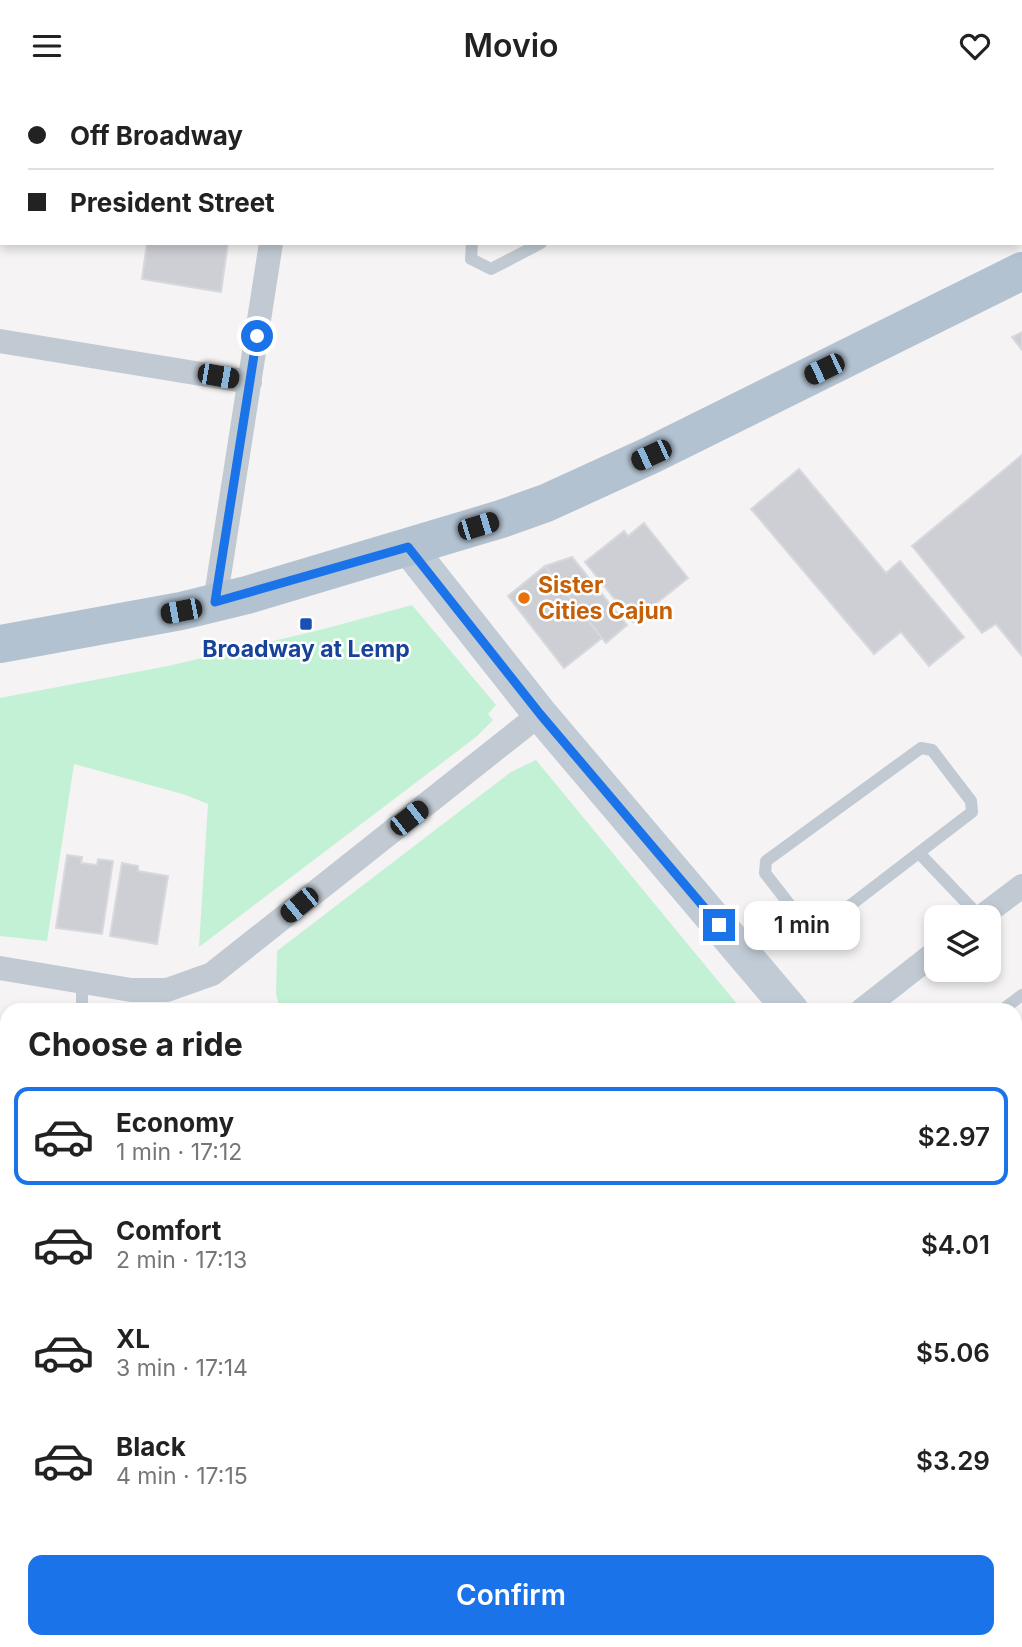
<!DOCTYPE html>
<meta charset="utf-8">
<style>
body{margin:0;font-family:Inter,sans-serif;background:#f2f2f2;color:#222;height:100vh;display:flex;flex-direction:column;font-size:26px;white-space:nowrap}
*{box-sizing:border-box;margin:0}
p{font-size:23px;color:#767676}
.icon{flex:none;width:38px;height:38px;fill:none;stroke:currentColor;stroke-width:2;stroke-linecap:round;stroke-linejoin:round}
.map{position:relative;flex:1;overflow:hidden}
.panel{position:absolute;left:0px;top:912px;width:1022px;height:646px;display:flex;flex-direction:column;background:#fff;border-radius:21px 21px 0 0;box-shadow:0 4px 10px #0003}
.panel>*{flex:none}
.top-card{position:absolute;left:0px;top:0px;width:1022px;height:154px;box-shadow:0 4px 10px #0003;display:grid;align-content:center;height:154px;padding:0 28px;background:#fff}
.buttons{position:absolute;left:924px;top:814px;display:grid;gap:14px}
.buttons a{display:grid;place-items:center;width:77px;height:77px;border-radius:14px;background:#fff;box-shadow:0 4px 10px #0003;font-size:35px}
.end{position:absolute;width:32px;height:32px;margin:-16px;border:9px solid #1a73e8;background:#fff;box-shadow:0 0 0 4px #fff}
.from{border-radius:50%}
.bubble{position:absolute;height:49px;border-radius:14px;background:#fff;box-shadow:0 4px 10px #0003;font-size:23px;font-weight:600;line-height:49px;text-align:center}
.car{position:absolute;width:21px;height:42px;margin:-21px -10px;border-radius:9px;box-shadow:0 0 5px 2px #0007;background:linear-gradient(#222 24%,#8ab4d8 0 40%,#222 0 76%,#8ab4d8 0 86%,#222 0)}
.top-card b{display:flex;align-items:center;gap:24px;height:66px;font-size:26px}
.top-card b+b{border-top:2px solid #e0e0e0}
.top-card i{width:18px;height:18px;background:#222}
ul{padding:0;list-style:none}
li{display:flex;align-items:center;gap:21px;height:98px;margin:0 14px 10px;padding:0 14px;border:4px solid transparent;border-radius:14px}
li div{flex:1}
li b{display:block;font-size:26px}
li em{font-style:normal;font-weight:600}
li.selected{border-color:#1a73e8}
li>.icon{width:63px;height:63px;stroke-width:1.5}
h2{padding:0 28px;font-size:32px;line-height:84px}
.primary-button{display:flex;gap:14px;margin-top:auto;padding:14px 28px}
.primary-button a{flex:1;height:80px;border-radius:14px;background:#1a73e8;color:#fff;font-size:28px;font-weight:600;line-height:80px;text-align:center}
header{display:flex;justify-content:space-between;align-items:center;height:91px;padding:0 28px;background:#fff;font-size:32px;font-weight:600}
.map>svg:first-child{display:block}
.green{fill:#c3f1d5}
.building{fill:#cdcfd5;stroke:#d7d9de;stroke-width:2}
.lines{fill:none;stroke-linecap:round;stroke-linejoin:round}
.lane{stroke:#c1cad2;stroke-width:12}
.street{stroke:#c1cad2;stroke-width:24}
.secondary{stroke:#c1cbd6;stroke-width:35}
.primary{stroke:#b3c2d1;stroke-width:38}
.route{stroke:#1a73e8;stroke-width:9}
.food-dot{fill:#e8710a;stroke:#fff;stroke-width:2.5}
.transit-dot{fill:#1a4fb4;stroke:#fff;stroke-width:2.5}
.labels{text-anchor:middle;stroke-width:5;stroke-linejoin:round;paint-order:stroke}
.food-label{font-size:23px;font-weight:bold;fill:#c56008;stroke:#fff;text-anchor:start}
.transit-label{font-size:23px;font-weight:bold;fill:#164399;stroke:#fff}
</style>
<header><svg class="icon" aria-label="menu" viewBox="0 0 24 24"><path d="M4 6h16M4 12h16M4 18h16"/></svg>Movio<svg class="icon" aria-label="heart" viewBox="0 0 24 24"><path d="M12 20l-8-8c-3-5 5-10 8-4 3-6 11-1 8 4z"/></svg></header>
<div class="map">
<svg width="1022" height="1556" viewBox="0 0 1022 1556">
<rect width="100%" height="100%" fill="#f5f3f3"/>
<!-- green -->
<path class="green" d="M412 514 496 614 488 623 493 629 476 646 199 856 208 713 186 704 74 673 47 850 0 845V607L168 575 324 538Z
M536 669 742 919H280L276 903 277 860 511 681Z"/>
<!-- building -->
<path class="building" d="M344 0H392L343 2Z
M545 0H760L545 2Z
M147 152H228L221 201 142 188Z
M1022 241V259L1012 246Z
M1022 364V565L996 533 982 542 912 455Z
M799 378 886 482 900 470 964 546 929 575 901 541 874 563 751 418Z
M644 432 688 487 633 531 585 471 624 440 628 445Z
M572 466 627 534 606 552 545 475Z
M545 475 602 547 564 577 508 505Z
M67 764 82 766 81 772 97 774 98 768 113 770 102 843 56 837Z
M122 772 138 775V780L168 785 157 853 110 845Z
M126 1550H592L597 1556H118Z
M660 1550H710L703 1556H664Z"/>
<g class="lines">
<!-- lane -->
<path class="lane" d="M38 0 49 2
M485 2V0
M826 2 829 0
M472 152 471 168 491 178 541 152
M921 657 932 659 971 710 972 721 818 839 807 836 765 782 766 770Z
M920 763 980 826
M82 890V919
M1002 919 1022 904
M1015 1036 1022 1031
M1015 1302 1022 1298
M1015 1351 1022 1346
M1015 1404 1022 1399
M0 1537 7 1531
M740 1556 748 1550
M822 1556 828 1550"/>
<!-- street -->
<path class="street" d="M295 2V0
M0 250 250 291
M215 511 271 152
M981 826 1022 795
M0 877 131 899H167L212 883 540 623
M862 919 936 861"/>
<!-- secondary -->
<path class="secondary" d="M408 456 540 623 791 919
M1015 1184 1022 1193"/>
<!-- primary -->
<path class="primary" d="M0 553 181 520 247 504 501 428 546 412 651 364 1022 180"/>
</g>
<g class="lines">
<!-- route -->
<path class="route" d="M257 245 215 511 408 456 540 623 719 834"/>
</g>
<!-- markers -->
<circle class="food-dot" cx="524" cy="507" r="7"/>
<rect class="transit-dot" x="299" y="526" width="14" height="14" rx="3.5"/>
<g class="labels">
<!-- food labels -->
<g class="food-label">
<text x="538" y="502">Sister<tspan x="538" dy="26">Cities Cajun</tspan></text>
</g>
<!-- transit labels -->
<g class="transit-label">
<text x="306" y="566">Broadway at Lemp</text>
</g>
</g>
</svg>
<div class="buttons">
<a><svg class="icon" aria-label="layers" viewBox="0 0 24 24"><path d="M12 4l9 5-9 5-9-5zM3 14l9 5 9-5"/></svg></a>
</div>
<i class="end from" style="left:257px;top:245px"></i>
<i class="end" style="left:719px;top:834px"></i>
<div class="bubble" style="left:744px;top:810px;width:116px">1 min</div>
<i class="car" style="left:824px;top:278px;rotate:244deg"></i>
<i class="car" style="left:218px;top:285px;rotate:100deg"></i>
<i class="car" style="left:651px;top:364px;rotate:245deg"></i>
<i class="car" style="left:478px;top:435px;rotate:73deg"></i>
<i class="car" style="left:181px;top:520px;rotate:259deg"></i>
<i class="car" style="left:409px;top:727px;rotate:52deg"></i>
<i class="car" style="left:299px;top:814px;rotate:231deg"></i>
<div class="top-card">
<b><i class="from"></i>Off Broadway</b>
<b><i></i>President Street</b>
</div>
<section class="panel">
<h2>Choose a ride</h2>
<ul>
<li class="selected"><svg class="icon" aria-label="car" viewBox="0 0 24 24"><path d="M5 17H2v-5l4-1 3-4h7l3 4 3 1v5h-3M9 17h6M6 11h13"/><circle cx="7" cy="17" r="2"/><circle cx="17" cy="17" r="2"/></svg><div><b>Economy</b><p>1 min · 17:12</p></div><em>$2.97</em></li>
<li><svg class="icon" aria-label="car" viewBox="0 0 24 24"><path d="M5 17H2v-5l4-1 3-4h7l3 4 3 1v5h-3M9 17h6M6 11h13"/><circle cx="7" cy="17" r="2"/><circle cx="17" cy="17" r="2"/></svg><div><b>Comfort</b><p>2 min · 17:13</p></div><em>$4.01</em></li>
<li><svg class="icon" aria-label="car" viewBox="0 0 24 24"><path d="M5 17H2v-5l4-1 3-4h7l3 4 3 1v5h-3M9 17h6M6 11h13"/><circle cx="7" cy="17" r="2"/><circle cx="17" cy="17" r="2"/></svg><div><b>XL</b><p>3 min · 17:14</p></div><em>$5.06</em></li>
<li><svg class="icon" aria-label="car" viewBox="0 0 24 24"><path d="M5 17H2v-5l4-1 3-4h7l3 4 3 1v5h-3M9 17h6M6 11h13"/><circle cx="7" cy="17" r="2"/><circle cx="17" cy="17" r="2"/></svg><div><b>Black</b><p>4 min · 17:15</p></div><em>$3.29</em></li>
</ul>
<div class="primary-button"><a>Confirm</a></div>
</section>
</div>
